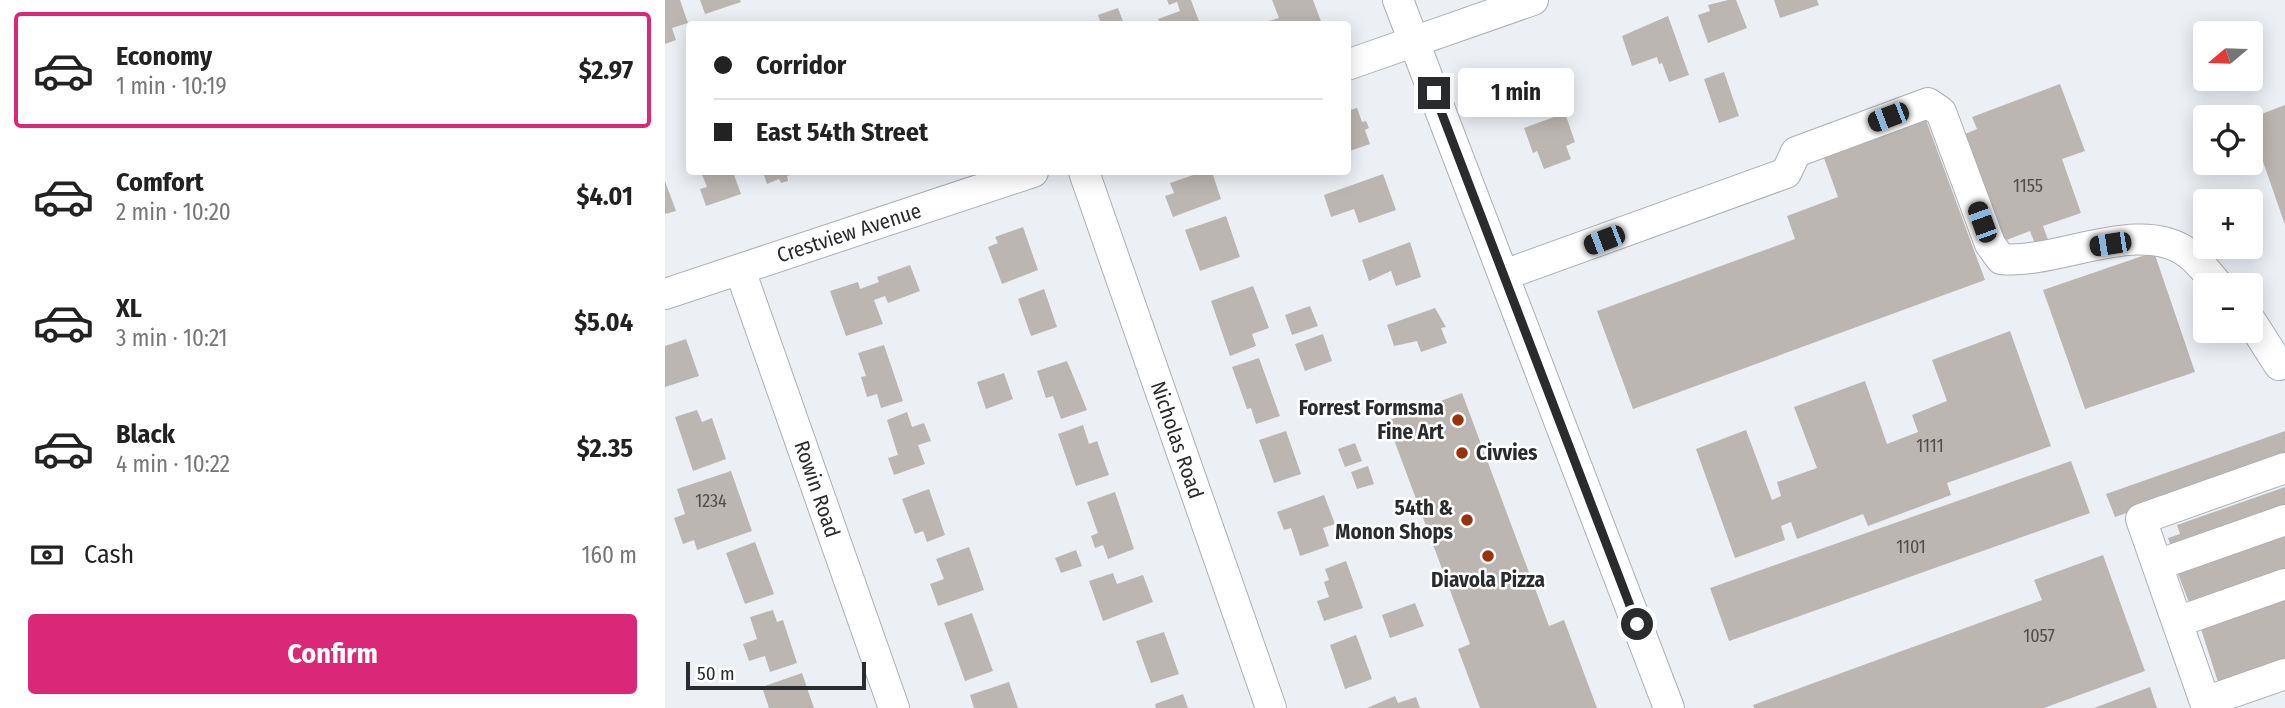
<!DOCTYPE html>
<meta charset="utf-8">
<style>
body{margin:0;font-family:"Fira Sans Condensed",sans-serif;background:#f6f6f6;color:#222;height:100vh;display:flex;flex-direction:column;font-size:26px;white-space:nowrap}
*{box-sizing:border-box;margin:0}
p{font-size:23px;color:#767676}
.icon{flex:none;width:38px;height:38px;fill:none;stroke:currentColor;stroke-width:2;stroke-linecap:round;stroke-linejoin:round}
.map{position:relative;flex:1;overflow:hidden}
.side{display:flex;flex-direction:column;background:#fff;width:665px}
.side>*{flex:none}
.top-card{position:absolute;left:21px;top:21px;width:665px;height:154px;border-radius:7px;box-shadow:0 4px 18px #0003;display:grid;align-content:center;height:154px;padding:0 28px;background:#fff}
.needle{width:46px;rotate:251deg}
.buttons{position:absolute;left:1528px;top:21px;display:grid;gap:14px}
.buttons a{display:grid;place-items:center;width:70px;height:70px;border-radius:7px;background:#fff;box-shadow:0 4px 18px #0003;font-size:35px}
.scale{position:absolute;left:21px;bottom:18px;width:180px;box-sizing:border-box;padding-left:7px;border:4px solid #2a2b2d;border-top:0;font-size:19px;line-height:24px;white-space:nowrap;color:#2a2b2d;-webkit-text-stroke:5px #fff;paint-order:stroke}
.end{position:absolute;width:32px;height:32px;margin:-16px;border:9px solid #2a2b2d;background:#fff;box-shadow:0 0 0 4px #fff}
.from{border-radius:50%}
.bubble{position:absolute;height:49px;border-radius:7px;background:#fff;box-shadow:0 4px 18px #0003;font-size:23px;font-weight:700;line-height:49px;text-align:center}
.car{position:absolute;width:21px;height:42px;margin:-21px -10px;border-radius:9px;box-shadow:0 0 5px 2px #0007;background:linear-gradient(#222 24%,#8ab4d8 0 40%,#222 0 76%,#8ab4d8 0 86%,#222 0)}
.top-card b{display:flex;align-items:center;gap:24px;height:66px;font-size:26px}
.top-card b+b{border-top:2px solid #e0e0e0}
.top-card i{width:18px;height:18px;background:#222}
ul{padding:12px 0 0;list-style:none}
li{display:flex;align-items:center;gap:21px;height:116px;margin:0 14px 10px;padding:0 14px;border:4px solid transparent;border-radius:7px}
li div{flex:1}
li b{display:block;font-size:26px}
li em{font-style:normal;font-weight:700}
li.active{border-color:#db2777}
li>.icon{width:63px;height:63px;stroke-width:1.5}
.pay{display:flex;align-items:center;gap:18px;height:77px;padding:0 28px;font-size:26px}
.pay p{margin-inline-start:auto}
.primary-button{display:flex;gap:14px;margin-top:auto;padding:14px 28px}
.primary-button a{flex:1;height:80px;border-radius:7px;background:#db2777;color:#fff;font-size:28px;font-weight:700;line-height:80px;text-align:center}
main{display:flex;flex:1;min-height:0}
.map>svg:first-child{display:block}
.building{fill:#bcb6b2}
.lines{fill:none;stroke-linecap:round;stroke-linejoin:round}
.minor-casing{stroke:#abafb4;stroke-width:32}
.minor{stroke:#fff;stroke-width:30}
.route{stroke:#2a2b2d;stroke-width:9}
.poi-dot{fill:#99330b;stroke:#fff;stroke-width:2.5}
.labels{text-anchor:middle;stroke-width:5;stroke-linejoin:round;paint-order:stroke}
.number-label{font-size:18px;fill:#4e4e4e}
.street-label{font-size:21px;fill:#2a2b2d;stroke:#fff}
.poi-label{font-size:21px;font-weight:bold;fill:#2a2b2d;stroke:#fff;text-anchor:end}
</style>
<main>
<section class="side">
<ul>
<li class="active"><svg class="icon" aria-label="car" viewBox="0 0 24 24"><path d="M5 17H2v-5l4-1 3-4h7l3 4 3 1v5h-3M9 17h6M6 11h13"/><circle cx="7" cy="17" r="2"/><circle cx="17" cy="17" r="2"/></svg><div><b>Economy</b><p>1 min · 10:19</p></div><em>$2.97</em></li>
<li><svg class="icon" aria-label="car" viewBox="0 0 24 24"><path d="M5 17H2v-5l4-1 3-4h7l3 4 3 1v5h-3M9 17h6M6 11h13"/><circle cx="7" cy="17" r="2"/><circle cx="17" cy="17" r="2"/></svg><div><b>Comfort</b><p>2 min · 10:20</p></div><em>$4.01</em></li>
<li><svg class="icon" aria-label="car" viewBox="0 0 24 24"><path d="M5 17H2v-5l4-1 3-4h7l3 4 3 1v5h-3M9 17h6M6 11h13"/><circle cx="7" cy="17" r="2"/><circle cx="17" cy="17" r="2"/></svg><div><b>XL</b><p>3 min · 10:21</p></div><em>$5.04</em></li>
<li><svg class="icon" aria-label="car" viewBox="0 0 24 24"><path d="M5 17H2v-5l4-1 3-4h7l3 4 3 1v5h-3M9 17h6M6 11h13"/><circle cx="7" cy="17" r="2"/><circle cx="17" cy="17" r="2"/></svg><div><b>Black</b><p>4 min · 10:22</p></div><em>$2.35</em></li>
</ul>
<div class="pay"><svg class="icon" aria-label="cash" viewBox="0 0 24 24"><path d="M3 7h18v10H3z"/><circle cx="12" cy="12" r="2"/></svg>Cash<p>160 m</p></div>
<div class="primary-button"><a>Confirm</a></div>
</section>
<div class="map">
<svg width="1620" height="708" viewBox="0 0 1620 708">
<rect width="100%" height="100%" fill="#ecf0f5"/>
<!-- building -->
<path class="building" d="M0 0H15L23 23 7 28 11 40 0 44Z
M35 0H75L76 2 40 14Z
M502 0H526L535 24H496L493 19 515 11 512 2 504 5Z
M607 0H648L657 24H605L604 21 614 18Z
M1063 0H1071L1082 28 1043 43 1033 15 1045 11 1043 5Z
M1109 0H1152L1154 5 1115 18Z
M453 8 459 24H436L433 15Z
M1003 16 1024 75 1004 82 997 63 994 64 992 57 967 66 957 36Z
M1059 72 1074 116 1054 123 1039 79Z
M1395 84 1420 151 1397 159 1416 213 1378 226 1385 245 1372 249 1365 231 1339 241 1300 134 1312 129 1307 117Z
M1620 105V225L1586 127V118Z
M692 108 697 122 701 121 704 128 700 130 705 144 682 152V111Z
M900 113 910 142 901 146 906 159 879 169 872 151 868 153 859 128Z
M1261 120 1320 280 968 409 932 311 1130 239 1122 216 1173 197 1159 158Z
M36 172H68L76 194 41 206 35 189 42 187Z
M98 172H134L122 176 123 181 116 183 114 179 102 184Z
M537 172H547L556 199 508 217 500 196 509 193 505 183Z
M718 174 731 210 694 223 689 209 666 217 659 195Z
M0 181 11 211 0 214Z
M561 216 575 257 535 271 520 230Z
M358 227 373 270 337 284 323 247 333 243 330 237Z
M745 242 756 277 731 286 726 271 704 281 697 260Z
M1489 252 1530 372 1420 409 1378 290Z
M245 265 255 291 223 303 220 296 209 300 218 324 181 336 165 291 193 282 195 289 214 282 212 277Z
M588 286 604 328 587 334 591 346 565 356 546 301Z
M379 289 392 327 366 336 353 299Z
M645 306 653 326 627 335 620 315Z
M770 308 781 327 776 328 782 343 756 352 752 341 729 346 722 325Z
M1345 331 1386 446 1282 483 1286 495 1203 526 1198 514 1132 539 1126 522 1116 526 1120 540 1070 558 1031 449 1081 430 1107 500 1116 496 1112 482 1152 468 1129 407 1200 381 1222 444 1253 432 1247 415 1282 401 1267 360Z
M658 334 667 361 640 371 630 344Z
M21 339 34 376 0 387V346Z
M219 345 238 401 216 408 212 394 202 397 196 377 201 376 193 353Z
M594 358 615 416 591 424 586 408 582 409 567 367Z
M402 361 422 410 396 419 388 396 381 398 372 371Z
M339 373 348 399 321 409 312 382Z
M797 393 884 626 899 620 932 708H815L793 649 805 644 722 421Z
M32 410 37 422 47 418 61 459 28 471 10 417Z
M242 412 247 427 259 423 266 441 253 445 260 464 229 475 223 458 233 455 222 420Z
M418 425 424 444 432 441 444 475 411 486 393 434Z
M621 431 636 474 609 483 594 440Z
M1620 431V457L1450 517 1441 494Z
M690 443 697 461 680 467 673 449Z
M1406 461 1425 513 1064 641 1045 588Z
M703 466 709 484 692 489 686 472Z
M66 471 87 531 32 550 29 540 18 544 9 518 20 514 12 489Z
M1620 487V510L1507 549 1503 538 1515 534 1512 525Z
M264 489 280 535 262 542 258 531 250 534 237 499Z
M450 492 469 549 443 559 438 545 430 548 426 536 433 533 422 502Z
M659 495 670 524 658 528 664 546 635 556 626 528 619 530 612 512Z
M1620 536V572L1525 605 1513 574Z
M90 542 109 594 80 604 61 553Z
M304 547 319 590 273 606 265 584 279 579 271 559Z
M411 550 417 566 396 573 390 558Z
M1438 555 1480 671 1379 708H1089L1088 705 1377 600 1369 580Z
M681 561 698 608 659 621 652 601 664 597 659 582 664 580 660 569Z
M448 573 452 584 478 575 488 602 438 621 424 581Z
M1620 600V659L1553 682 1536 629Z
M750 603 759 626 725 638 717 615Z
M108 610 112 622 118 620 132 663 105 672 100 656 84 661 78 644 92 639 85 617Z
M307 613 328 671 300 681 279 623Z
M499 632 514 674 486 683 471 641Z
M691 635 707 679 680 689 665 645Z
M137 673 149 708H104L97 687Z
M344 682 353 708H309L305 695Z
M1485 687 1492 708H1429Z
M518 694 523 708H491L490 704Z
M730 696 733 703 751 697 755 708H702Z"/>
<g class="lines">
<!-- minor casing -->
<g class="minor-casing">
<path id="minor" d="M733 0 1004 708
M682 65 868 0
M419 172 606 708
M75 270 229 708
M839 275 1121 173 1131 152 1263 103 1276 112 1325 244 1336 259C1391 265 1476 216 1524 254 1535 262 1544 275 1553 285
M0 294 368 172
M1586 321 1614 365 1620 363
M1620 468 1476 519 1540 702 1620 674
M1492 565 1620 520
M1512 622 1620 584"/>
</g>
<!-- minor -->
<use href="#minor" class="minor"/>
</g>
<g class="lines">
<!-- route -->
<path class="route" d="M769 93 972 624"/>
</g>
<!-- markers -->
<g class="poi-dot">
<circle cx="793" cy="420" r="7"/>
<circle cx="797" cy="453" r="7"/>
<circle cx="802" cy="520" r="7"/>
<circle cx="823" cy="556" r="7"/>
</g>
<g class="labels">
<!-- number labels -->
<g class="number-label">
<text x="1363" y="192">1155</text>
<text x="1265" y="452">1111</text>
<text x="46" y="507">1234</text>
<text x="1246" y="553">1101</text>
<text x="1374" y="642">1057</text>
</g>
<!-- street labels -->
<g class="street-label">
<text transform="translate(184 233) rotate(-18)" y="7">Crestview Avenue</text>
<text transform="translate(512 440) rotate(71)" y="7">Nicholas Road</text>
<text transform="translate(152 489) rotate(71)" y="7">Rowin Road</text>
</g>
<!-- poi labels -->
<g class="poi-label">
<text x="779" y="415">Forrest Formsma<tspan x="779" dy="24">Fine Art</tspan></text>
<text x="811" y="460" text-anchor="start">Civvies</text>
<text x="788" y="515">54th &amp;<tspan x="788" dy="24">Monon Shops</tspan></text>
<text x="823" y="587" text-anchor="middle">Diavola Pizza</text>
</g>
</g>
</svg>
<div class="buttons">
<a><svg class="needle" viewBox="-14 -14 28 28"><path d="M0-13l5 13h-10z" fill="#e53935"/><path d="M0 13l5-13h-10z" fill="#767676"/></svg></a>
<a><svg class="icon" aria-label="locate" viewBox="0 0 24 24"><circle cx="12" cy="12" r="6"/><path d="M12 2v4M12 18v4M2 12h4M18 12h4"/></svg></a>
<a>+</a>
<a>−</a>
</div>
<div class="scale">50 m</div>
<i class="end from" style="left:972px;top:624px"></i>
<i class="end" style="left:769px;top:93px"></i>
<div class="bubble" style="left:793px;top:68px;width:116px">1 min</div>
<i class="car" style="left:1223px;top:117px;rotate:249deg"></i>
<i class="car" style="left:1317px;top:222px;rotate:340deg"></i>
<i class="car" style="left:939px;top:240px;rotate:249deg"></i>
<i class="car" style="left:1445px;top:244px;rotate:261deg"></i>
<div class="top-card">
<b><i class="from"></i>Corridor</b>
<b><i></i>East 54th Street</b>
</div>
</div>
</main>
